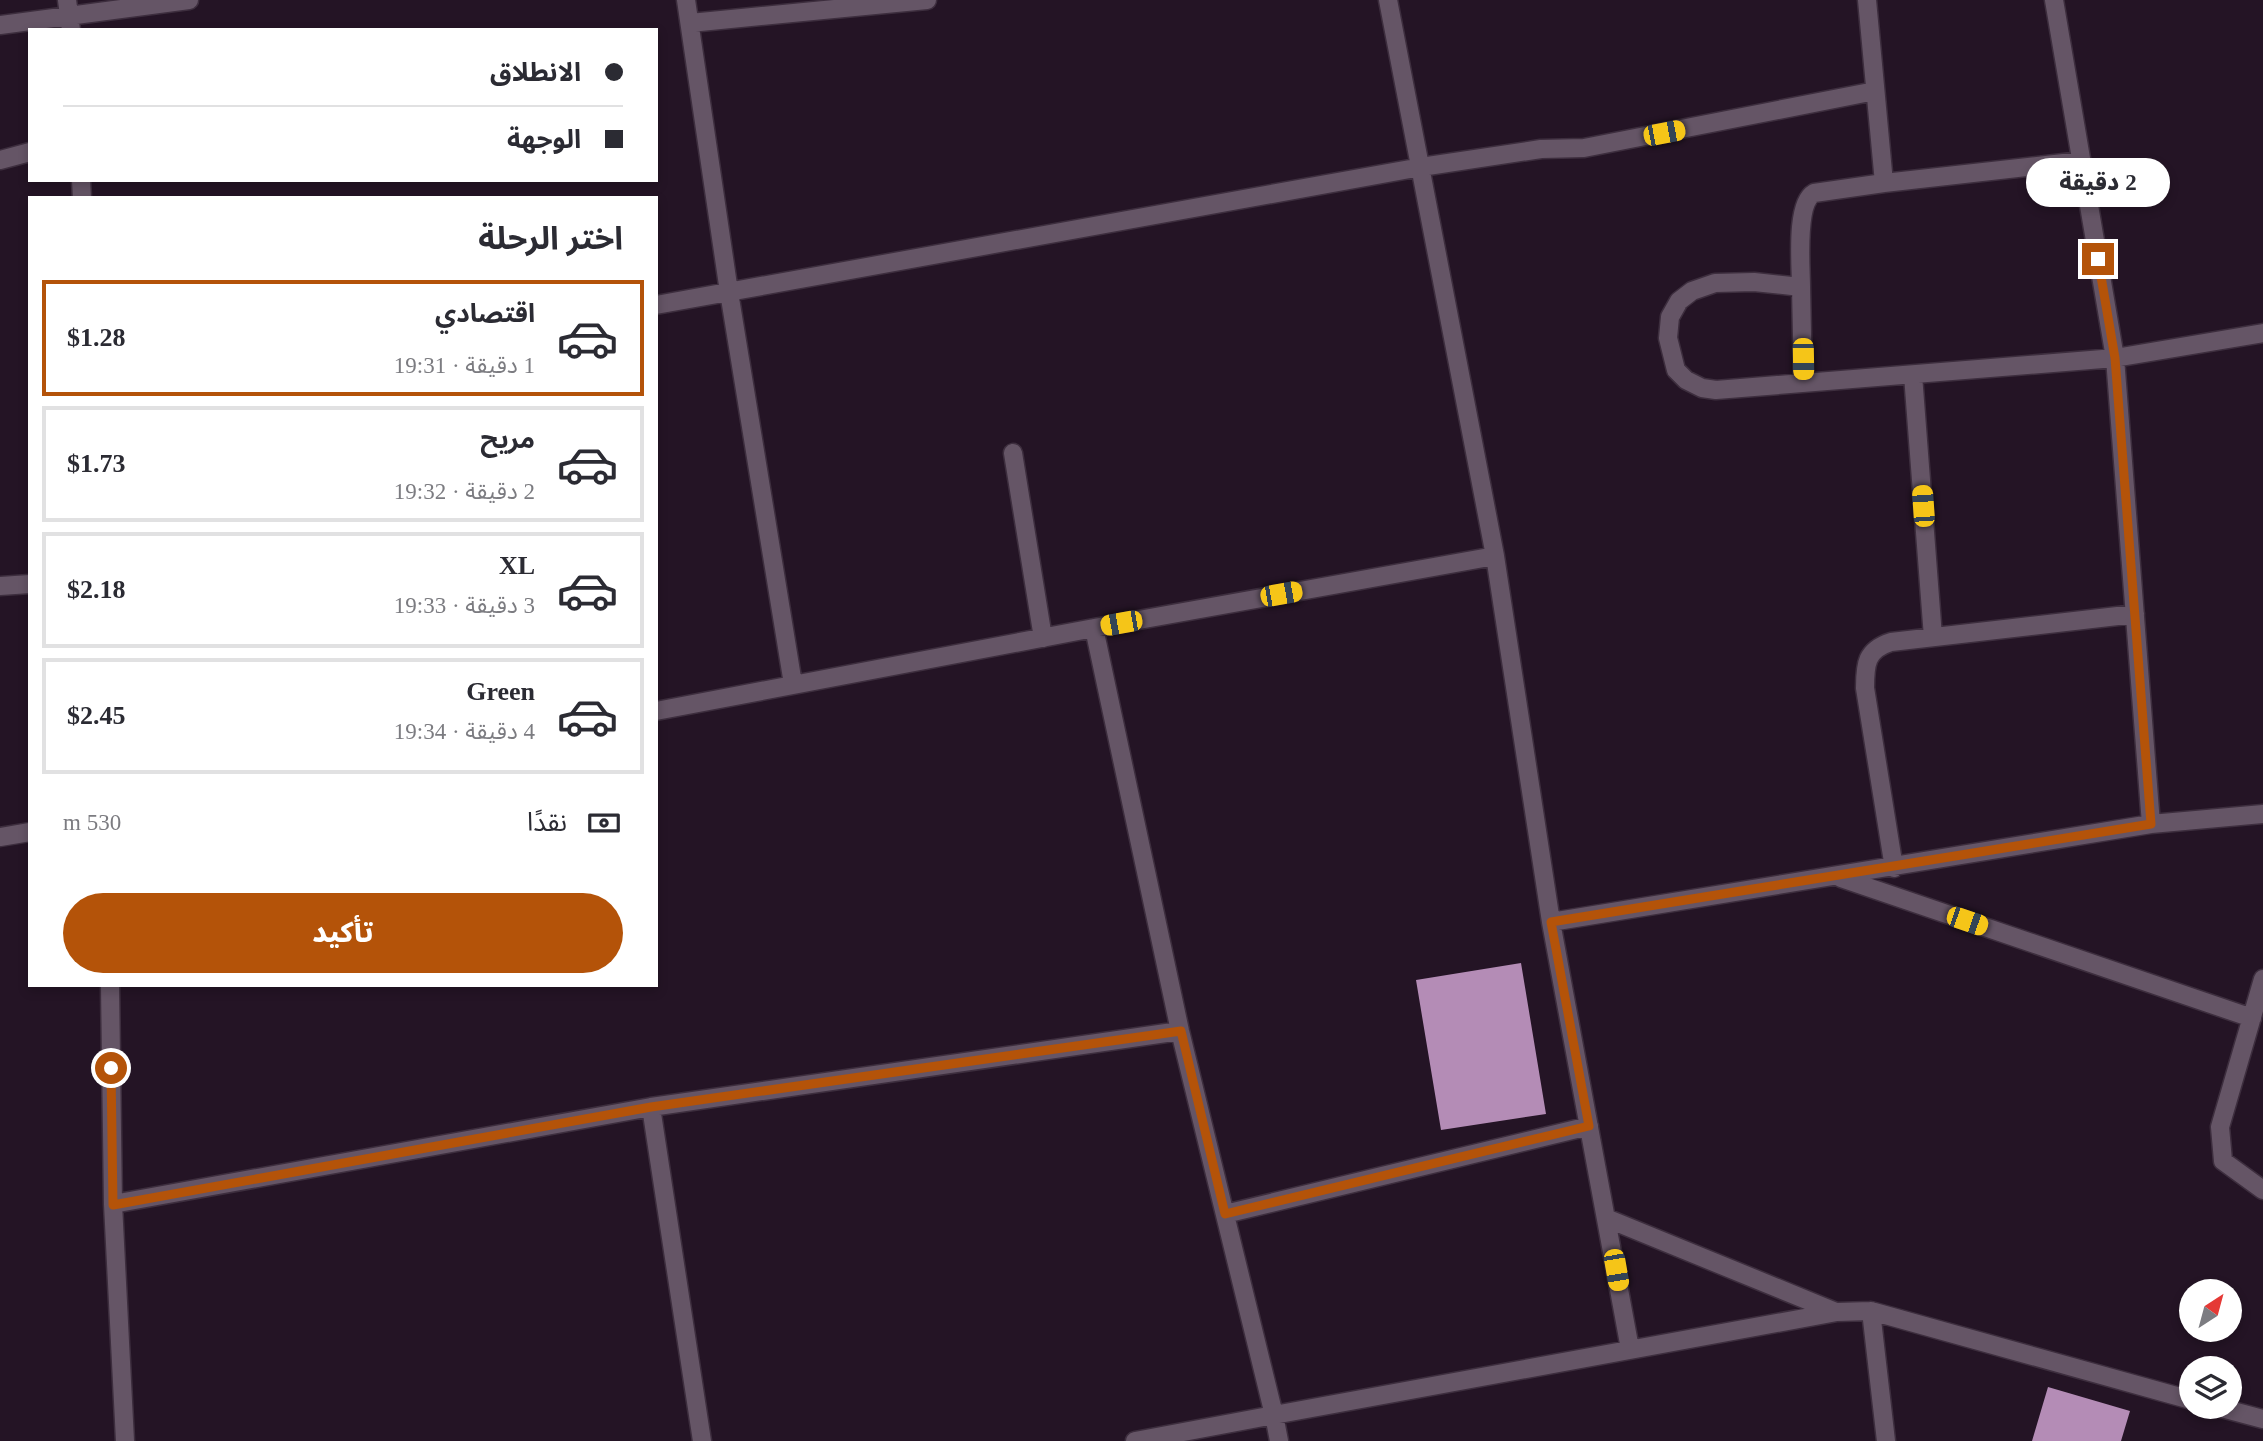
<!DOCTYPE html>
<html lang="ar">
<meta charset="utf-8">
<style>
body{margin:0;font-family:"Times New Roman","Noto Sans Arabic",serif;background:#f2f2f3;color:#2b2b33;direction:rtl;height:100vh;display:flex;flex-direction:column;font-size:26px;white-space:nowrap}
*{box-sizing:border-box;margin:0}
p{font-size:23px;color:#7c7c81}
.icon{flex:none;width:38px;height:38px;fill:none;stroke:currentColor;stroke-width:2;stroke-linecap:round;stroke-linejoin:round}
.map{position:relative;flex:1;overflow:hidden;direction:ltr}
.side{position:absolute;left:28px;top:196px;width:630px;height:791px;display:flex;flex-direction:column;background:#fff;border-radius:0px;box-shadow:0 4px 10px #0003;direction:rtl}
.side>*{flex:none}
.hud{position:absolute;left:28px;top:28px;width:630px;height:154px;border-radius:0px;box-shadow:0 4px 10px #0003;direction:rtl;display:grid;align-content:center;height:154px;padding:0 35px;background:#fff}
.needle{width:46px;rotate:36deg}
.controls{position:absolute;left:2179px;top:1279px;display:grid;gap:14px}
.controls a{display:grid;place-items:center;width:63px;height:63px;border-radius:50%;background:#fff;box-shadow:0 4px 10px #0003;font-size:35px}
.end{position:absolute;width:32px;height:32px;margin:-16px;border:9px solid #b45309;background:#fff;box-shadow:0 0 0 4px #fff}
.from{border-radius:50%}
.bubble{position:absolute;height:49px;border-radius:24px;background:#fff;box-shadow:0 4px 10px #0003;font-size:23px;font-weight:800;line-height:49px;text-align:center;direction:rtl}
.car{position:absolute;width:21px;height:42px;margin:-21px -10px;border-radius:9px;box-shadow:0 0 5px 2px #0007;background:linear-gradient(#f5c518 24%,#345 0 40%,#f5c518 0 76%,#345 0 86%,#f5c518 0)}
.hud b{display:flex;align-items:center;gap:24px;height:66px;font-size:26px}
.hud b+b{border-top:2px solid #e1e1e2}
.hud i{width:18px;height:18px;background:#2b2b33}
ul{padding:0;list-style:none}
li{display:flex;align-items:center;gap:21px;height:116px;margin:0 14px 10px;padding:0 21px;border:4px solid #e1e1e2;border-radius:0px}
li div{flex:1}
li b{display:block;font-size:26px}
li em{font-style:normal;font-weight:800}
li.on{border-color:#b45309}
li>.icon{width:63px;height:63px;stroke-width:1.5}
h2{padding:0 35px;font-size:32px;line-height:84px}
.pay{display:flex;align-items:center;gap:18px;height:77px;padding:0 35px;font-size:26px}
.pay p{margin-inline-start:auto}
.cta{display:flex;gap:14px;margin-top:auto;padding:14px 35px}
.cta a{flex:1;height:80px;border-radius:42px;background:#b45309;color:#fff;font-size:28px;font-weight:800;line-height:80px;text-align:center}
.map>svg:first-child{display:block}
.building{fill:#b48cb6}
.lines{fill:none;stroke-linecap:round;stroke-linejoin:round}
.minor-casing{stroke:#3d2e3e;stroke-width:21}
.minor{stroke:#655566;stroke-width:18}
.route{stroke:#b45309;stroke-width:9}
</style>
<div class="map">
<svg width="2263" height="1441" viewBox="0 0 2263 1441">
<rect width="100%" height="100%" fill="#241425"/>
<!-- building -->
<path class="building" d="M1521 963 1546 1114 1441 1130 1416 980Z
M2048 1387 2130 1411 2121 1441H2032Z"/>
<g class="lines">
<!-- minor casing -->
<g class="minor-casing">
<path id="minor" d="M67 0 71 30
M686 0 729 292 793 684
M1388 0 1495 556 1551 922 2151 824
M1867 0 1884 183
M2054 0 2115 358 2151 824 2263 814
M690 23 927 0
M0 25 189 0
M0 160 30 152
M81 180 82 198
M1801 287C1801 266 1795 204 1814 193L1884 183 2081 161
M656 305 1421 167 1541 149 1584 148 1875 91
M1913 375 1933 637
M1803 383 1801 287 1754 282 1715 283 1692 291 1679 301 1670 317 1668 338 1676 370 1686 380 1702 388 1716 390 2115 358 2263 333
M1013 453 1043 638
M0 586 30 584
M1094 628 1180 1031 1274 1415 1135 1441
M656 711 1094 628 1495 556
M0 837 30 832
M1894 868 1865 688C1865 664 1866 650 1891 642L2135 614
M1841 878 2252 1018
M1551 922 1630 1349
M2263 979 2220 1127 2223 1161 2263 1190
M110 985 113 1204 125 1441
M651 1107 702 1441
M113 1204 651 1107 1180 1031
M1225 1214 1589 1126
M1606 1218 1836 1312
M2218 1407 2263 1419
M1279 1441 1274 1415 1837 1312 1871 1311
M1886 1441 1871 1311 2191 1400"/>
</g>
<!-- minor -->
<use href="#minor" class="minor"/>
</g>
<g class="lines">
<!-- route -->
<path class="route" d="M111 1068 113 1205 651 1107 1181 1031 1225 1214 1589 1126 1551 922 2151 824 2115 358 2098 259"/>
</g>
</svg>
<div class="controls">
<a><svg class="needle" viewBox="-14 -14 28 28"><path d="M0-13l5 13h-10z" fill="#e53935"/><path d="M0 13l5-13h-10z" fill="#7c7c81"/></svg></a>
<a><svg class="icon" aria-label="layers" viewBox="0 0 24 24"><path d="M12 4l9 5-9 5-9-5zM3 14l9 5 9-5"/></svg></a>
</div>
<i class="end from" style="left:111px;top:1068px"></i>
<i class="end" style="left:2098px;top:259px"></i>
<div class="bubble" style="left:2026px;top:158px;width:144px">2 دقيقة</div>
<i class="car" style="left:1664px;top:133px;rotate:79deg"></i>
<i class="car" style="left:1803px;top:359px;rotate:179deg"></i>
<i class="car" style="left:1923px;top:506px;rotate:356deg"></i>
<i class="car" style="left:1281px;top:594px;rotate:80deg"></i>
<i class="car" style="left:1121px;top:623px;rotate:260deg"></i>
<i class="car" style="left:1967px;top:921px;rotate:109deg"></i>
<i class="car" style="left:1616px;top:1270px;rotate:170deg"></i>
<div class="hud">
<b><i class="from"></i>الانطلاق</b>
<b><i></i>الوجهة</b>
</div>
<section class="side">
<h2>اختر الرحلة</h2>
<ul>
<li class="on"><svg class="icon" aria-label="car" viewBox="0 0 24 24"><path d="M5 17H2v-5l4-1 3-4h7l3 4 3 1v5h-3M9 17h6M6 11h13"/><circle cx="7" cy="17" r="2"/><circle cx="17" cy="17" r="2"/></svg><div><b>اقتصادي</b><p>1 دقيقة · 19:31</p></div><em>$1.28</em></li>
<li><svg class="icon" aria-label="car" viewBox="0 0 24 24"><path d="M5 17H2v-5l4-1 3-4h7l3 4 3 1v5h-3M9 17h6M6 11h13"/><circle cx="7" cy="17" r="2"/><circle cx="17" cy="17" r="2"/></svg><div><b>مريح</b><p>2 دقيقة · 19:32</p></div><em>$1.73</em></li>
<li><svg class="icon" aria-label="car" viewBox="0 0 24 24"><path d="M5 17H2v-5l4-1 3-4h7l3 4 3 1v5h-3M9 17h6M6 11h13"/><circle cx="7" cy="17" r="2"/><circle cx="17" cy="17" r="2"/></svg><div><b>XL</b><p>3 دقيقة · 19:33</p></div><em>$2.18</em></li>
<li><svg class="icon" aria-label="car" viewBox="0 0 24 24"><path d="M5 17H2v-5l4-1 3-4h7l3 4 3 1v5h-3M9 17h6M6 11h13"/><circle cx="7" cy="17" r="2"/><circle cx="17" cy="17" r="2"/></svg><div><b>Green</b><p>4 دقيقة · 19:34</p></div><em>$2.45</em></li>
</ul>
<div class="pay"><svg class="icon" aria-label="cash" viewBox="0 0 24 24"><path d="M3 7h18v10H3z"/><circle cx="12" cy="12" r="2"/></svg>نقدًا<p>530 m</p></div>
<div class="cta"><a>تأكيد</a></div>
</section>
</div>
